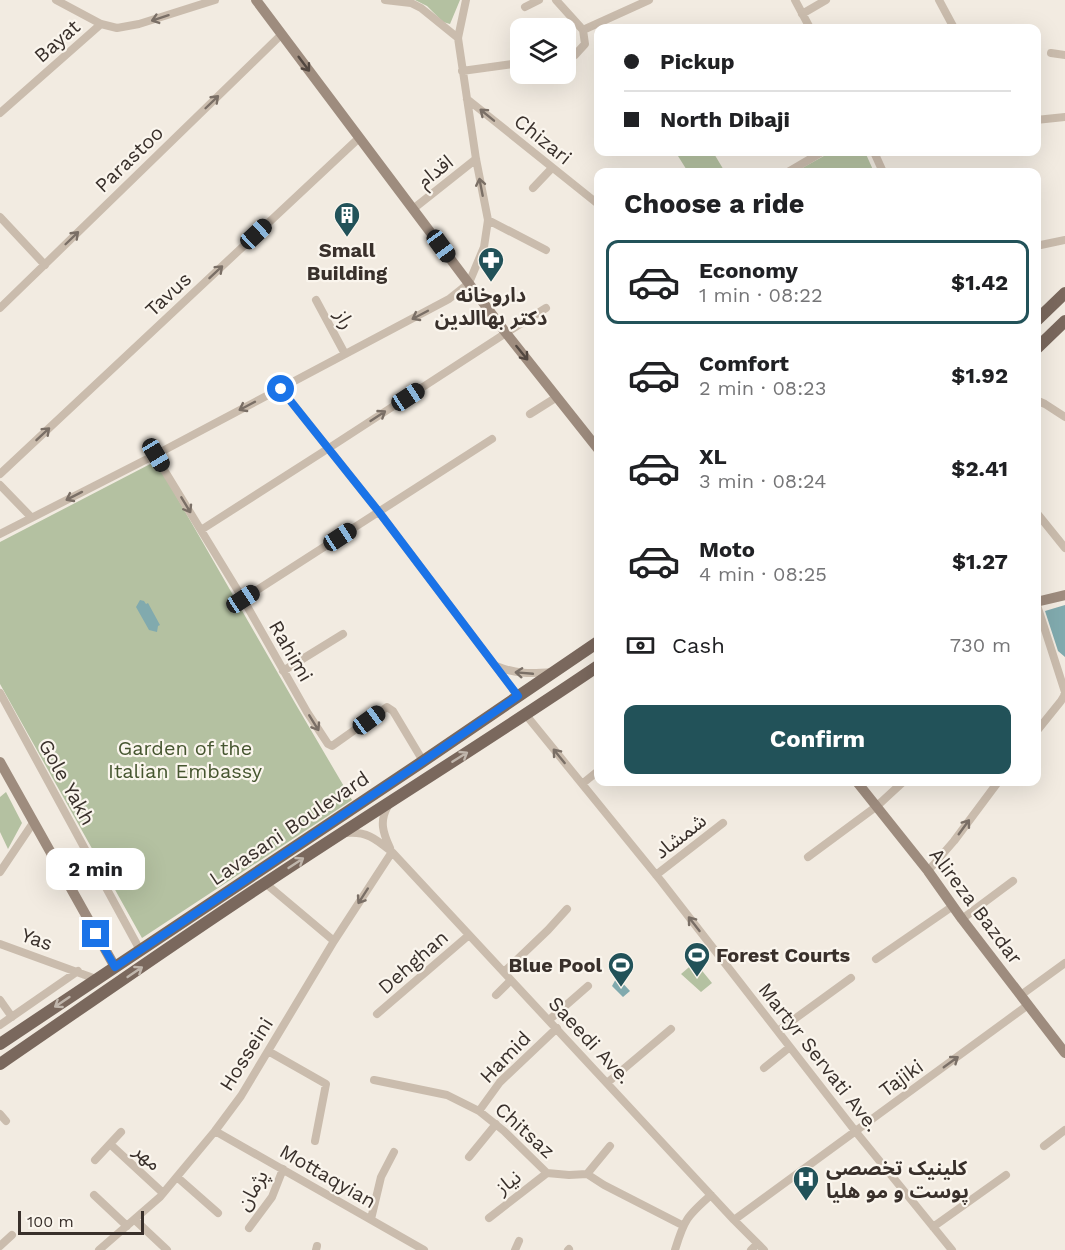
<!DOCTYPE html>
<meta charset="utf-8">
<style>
body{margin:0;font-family:"Work Sans","Noto Sans Arabic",sans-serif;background:#f2f2f2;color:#202124;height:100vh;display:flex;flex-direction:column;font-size:22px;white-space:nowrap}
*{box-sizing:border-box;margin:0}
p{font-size:20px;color:#757577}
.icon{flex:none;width:33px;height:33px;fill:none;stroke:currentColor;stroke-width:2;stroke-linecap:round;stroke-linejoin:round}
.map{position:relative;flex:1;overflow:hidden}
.side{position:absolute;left:594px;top:168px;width:447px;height:618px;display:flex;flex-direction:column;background:#fff;border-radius:12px;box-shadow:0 6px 24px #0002}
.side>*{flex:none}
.guide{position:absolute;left:594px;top:24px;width:447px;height:132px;border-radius:12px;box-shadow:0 6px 24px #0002;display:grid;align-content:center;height:132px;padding:0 30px;background:#fff}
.controls{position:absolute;left:510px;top:18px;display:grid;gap:12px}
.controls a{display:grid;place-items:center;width:66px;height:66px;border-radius:12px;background:#fff;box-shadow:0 6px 24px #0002;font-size:30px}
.scale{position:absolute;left:18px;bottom:15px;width:126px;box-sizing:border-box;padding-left:6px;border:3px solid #39302b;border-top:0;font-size:16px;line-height:21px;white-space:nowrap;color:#39302b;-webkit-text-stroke:4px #faf5ed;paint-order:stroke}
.end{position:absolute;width:27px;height:27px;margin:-14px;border:8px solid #1a73e8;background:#fff;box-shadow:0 0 0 3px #fff}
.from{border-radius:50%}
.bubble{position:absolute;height:42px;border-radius:12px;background:#fff;box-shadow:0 6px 24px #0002;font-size:20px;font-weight:700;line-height:42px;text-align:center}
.car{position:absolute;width:18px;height:36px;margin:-18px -9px;border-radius:8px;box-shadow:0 0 4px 2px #0007;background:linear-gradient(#222 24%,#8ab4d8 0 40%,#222 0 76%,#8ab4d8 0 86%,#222 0)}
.guide b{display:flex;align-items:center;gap:21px;height:57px;font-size:22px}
.guide b+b{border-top:2px solid #e0e0e0}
.guide i{width:15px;height:15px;background:#202124}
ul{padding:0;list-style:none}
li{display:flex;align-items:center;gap:18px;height:84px;margin:0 12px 9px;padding:0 18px;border:3px solid transparent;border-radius:12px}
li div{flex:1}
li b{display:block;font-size:22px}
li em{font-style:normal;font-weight:700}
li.selected{border-color:#225259}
li>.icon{width:54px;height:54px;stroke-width:1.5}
h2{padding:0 30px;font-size:27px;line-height:72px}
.pay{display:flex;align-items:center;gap:15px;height:66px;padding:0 30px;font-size:22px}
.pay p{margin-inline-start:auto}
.cta{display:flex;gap:12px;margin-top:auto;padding:12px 30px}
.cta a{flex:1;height:69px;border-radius:12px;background:#225259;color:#fff;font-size:24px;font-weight:700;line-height:69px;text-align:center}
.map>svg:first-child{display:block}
.green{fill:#b4c1a1}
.water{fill:#81aaae}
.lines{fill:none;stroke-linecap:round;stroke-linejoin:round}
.street{stroke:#cabcad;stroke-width:8}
.secondary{stroke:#9e8c7e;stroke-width:10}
.primary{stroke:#7a685d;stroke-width:12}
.oneway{stroke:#7a6f66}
.oneway2{stroke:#524740}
.oneway3{stroke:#c0b6ac}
.route{stroke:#1a73e8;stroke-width:8}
.labels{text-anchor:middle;stroke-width:4.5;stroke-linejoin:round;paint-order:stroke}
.street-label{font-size:20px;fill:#39302b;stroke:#faf5ed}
.poi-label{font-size:20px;font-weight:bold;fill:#39302b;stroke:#faf5ed}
.park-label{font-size:20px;fill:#465630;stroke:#faf5ed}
</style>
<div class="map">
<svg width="1065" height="1250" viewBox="0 0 1065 1250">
<rect width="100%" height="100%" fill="#f2ebe1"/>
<!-- green -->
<path class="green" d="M415 0H460L450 24 443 22 427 6Z
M686 152H713L725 172H688L678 156Z
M831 152H865L874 172H795Z
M156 461 295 703 352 800 142 938 0 684V542Z
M6 792 22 823 8 849 0 832V797Z
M695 962 712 983 701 992 681 974Z"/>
<!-- water -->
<path class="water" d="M140 600 144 601 146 604 148 603 160 625 158 626 157 632 149 630 136 607Z
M1065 605V657L1058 651 1045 611Z
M617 977 630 991 623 997 612 986Z"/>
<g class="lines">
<!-- street -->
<path class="street" d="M56 0 101 24 117 28 139 24 215 0
M385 0 411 3 421 8 458 38
M556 0 583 30
M795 0 810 28
M939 0 954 28
M525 7 539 0
M802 14 826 0
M583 30 649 0
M1051 53 1065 55
M566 56 575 55 585 44 583 30
M462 71 520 63
M467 99 598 204
M0 113 101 24
M1036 120 1065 117
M874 152 883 172
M788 172 822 152
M533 188 552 168
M413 209 476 159
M0 217 45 265
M488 220 546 250
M1036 246 1065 240
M316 300 345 354
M0 308 282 34
M281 389 379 512 518 696
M1036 400 1045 404 1065 417
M530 414 557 397
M155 455 243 599 307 712 328 744 332 746 387 707 393 711 423 761
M0 474 359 138
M0 485 31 517
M1036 512 1065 548
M201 530 329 448 506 333 546 308
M0 534 155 455 449 299 469 283 484 247 488 220 476 159 458 38 466 0
M243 599 492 439
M1036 602 1065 692 1064 696 1061 701 1036 732
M496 666C516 674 530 674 552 672
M283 671 343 634
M0 693 140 950
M526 715 661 881 856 1132 952 1250
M582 784 598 771
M388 806C379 821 383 833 390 848
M346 833C367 831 376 839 392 852L734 1220 764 1250
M808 857 877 806 903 782
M928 871 954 841 998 782
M0 872 33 823
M656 875 723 823
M265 883 334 941
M962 919 1013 881
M0 944 96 979
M876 959 953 906
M504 972 548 930 567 909
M496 995 511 980
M1021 995 1065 963
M0 1000 12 1017
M377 1014 469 935
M549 1020 588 986
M0 1025 78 971
M778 1031 851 978
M268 1051 326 1084 315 1141
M764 1068 790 1047
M374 1080 447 1095 479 1111 504 1131 547 1173 569 1175 587 1174 604 1185 682 1225
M607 1083 671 1029
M479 1111 500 1082 557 1028
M0 1114 6 1121
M215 1131 424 1250
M110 1144 163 1193
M1044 1146 1065 1130
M469 1157 496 1124
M95 1160 121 1132
M587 1174 610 1146
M177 1177 218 1213
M94 1195 127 1226
M489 1218 547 1173
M371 1219 381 1177 394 1152
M135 1220 167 1250
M734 1220 1028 1005
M933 1227 1006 1175
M249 1228 272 1197 283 1169
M0 1246 12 1235
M99 1250 160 1197 215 1131 241 1096 334 941 392 852
M316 1250 317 1246
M515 1250 519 1241
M568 1250 569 1249
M675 1250C684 1220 687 1216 711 1195
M751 1250 757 1244"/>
<!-- secondary -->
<path class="secondary" d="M256 0 506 333 598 449
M1036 602 1065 595
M0 762 115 967
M857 782 928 871 962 919 1065 1053"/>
<!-- primary -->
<path class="primary" d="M1036 321 1065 293
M1036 349 1065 321
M0 1044 419 764 598 642
M0 1064C89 1003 177 941 267 882 377 809 489 740 598 666"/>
</g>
<!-- one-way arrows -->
<defs><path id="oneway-shaft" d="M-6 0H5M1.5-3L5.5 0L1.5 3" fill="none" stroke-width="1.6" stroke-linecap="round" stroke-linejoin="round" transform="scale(1.5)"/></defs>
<g class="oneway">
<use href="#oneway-shaft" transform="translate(160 18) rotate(162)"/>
<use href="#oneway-shaft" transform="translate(212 102) rotate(-44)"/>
<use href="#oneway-shaft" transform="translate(487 115) rotate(-141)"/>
<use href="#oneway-shaft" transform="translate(481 187) rotate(-101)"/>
<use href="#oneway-shaft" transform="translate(72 238) rotate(-44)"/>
<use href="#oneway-shaft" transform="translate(216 272) rotate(-43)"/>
<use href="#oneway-shaft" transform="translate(420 315) rotate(152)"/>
<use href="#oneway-shaft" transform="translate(247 406) rotate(152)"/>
<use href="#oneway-shaft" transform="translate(378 416) rotate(-33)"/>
<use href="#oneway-shaft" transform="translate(43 434) rotate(-43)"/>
<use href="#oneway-shaft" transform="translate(74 496) rotate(153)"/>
<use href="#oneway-shaft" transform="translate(186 505) rotate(59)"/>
<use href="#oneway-shaft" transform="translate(524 673) rotate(-175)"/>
<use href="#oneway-shaft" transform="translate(314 723) rotate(58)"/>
<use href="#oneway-shaft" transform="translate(559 756) rotate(-129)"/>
<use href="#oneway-shaft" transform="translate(964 827) rotate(-54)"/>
<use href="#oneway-shaft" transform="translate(363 896) rotate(123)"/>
<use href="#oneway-shaft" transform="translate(694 924) rotate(-128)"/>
<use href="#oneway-shaft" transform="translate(951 1062) rotate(-36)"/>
</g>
<g class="oneway2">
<use href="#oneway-shaft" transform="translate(304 64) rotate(53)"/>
<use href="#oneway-shaft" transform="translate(522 353) rotate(51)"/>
</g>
<g class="oneway3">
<use href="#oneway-shaft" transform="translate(460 757) rotate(-32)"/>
<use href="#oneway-shaft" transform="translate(296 863) rotate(-33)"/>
<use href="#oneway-shaft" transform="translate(135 972) rotate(-34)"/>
<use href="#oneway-shaft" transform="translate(62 1002) rotate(146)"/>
</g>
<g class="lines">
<!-- route -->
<path class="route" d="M96 934 115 967 419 764 518 696 379 512 281 389"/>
</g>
<!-- icons -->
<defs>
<g id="building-pin" transform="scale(1.35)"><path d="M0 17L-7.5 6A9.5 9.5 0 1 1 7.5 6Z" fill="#225259" stroke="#faf5ed"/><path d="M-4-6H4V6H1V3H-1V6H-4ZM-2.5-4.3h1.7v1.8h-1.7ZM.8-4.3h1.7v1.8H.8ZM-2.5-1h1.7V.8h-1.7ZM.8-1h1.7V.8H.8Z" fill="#fff"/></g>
<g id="pharmacy-pin" transform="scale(1.35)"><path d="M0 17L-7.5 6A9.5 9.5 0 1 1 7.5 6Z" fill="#225259" stroke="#faf5ed"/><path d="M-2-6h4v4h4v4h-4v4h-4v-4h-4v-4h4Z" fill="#fff"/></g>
<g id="stadium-pin" transform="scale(1.35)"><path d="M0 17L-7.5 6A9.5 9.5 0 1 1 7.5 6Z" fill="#225259" stroke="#faf5ed"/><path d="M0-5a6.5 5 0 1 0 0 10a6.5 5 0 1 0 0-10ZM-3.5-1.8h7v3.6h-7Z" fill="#fff"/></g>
<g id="hospital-pin" transform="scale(1.35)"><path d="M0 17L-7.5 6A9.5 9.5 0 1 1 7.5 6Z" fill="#225259" stroke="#faf5ed"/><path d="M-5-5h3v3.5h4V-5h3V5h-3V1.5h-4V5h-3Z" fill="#fff"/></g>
</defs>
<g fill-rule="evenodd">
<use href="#building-pin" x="347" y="215"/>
<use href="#pharmacy-pin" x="491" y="260"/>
<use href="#stadium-pin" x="697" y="955"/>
<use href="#stadium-pin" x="621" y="965"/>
<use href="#hospital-pin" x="806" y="1179"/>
</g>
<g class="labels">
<!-- street labels -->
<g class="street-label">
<text transform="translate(57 41) rotate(-41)" y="7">Bayat</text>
<text transform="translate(543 139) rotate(39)" y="7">Chizari</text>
<text transform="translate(129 159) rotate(-44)" y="7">Parastoo</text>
<text transform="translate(435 171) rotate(-38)" y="7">اقدام</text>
<text transform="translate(168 294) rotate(-43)" y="7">Tavus</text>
<text transform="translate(345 319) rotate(62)" y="7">راز</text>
<text transform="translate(291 651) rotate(60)" y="7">Rahimi</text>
<text transform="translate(67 782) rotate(61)" y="7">Gole Yakh</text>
<text transform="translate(289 828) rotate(-34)" y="7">Lavasani Boulevard</text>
<text transform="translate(680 836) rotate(-38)" y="7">شمشاد</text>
<text transform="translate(976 906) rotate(53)" y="7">Alireza Bazdar</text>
<text transform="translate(37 939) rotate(20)" y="7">Yas</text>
<text transform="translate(413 962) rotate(-41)" y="7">Dehghan</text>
<text transform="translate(590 1040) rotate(47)" y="7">Saeedi Ave.</text>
<text transform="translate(246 1054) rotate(-58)" y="7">Hosseini</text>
<text transform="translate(505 1057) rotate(-46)" y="7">Hamid</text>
<text transform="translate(819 1057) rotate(52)" y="7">Martyr Servati Ave.</text>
<text transform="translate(901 1078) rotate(-36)" y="7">Tajiki</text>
<text transform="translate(525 1130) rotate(42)" y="7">Chitsaz</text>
<text transform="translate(148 1157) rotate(43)" y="7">مهر</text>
<text transform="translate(328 1176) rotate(30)" y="7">Mottaqyian</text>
<text transform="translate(508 1182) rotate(-37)" y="7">نیاز</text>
<text transform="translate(252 1190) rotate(-60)" y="7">پژمان</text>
</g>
<!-- poi labels -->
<g class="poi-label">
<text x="347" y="257">Small<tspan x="347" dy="23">Building</tspan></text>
<text x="491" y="302">داروخانه<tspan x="491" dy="23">دکتر بهاالدین</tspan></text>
<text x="716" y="962" text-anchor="start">Forest Courts</text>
<text x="602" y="972" text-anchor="end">Blue Pool</text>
<text x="826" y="1175" text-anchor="start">کلینیک تخصصی<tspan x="826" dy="23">پوست و مو هلیا</tspan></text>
</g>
<!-- park labels -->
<g class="park-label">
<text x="185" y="755">Garden of the<tspan x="185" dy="23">Italian Embassy</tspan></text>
</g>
</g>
</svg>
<div class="controls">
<a><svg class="icon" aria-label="layers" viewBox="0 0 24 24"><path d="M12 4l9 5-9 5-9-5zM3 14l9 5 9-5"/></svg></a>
</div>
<div class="scale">100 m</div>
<i class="end from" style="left:281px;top:389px"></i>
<i class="end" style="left:96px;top:934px"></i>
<div class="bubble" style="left:46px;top:848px;width:99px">2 min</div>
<i class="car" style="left:256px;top:234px;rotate:47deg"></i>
<i class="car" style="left:441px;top:246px;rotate:144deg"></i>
<i class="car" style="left:408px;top:397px;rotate:57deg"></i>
<i class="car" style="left:156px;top:455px;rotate:149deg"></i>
<i class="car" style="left:340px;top:537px;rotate:57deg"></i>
<i class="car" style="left:243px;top:599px;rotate:57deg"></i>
<i class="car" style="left:369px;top:720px;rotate:54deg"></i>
<div class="guide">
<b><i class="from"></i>Pickup</b>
<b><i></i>North Dibaji</b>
</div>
<section class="side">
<h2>Choose a ride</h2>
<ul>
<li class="selected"><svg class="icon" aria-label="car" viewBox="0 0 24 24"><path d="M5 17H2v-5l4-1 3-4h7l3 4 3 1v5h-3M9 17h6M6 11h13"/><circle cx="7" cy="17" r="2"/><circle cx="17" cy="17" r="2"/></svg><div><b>Economy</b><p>1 min · 08:22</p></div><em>$1.42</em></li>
<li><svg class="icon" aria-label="car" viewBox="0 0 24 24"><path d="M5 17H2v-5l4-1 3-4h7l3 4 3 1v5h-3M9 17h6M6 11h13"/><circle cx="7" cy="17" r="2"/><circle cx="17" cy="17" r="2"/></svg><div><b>Comfort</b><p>2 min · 08:23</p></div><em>$1.92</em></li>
<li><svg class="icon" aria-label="car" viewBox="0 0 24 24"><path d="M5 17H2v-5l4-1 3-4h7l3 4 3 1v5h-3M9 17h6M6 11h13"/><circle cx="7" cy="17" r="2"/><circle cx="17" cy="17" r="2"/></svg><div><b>XL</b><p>3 min · 08:24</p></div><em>$2.41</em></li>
<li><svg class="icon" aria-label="car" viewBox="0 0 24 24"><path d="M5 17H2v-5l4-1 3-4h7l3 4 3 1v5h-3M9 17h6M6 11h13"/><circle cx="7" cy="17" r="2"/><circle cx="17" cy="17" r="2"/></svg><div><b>Moto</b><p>4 min · 08:25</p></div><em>$1.27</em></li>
</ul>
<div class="pay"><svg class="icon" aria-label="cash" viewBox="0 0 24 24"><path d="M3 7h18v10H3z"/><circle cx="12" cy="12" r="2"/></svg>Cash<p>730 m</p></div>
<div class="cta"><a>Confirm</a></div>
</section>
</div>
